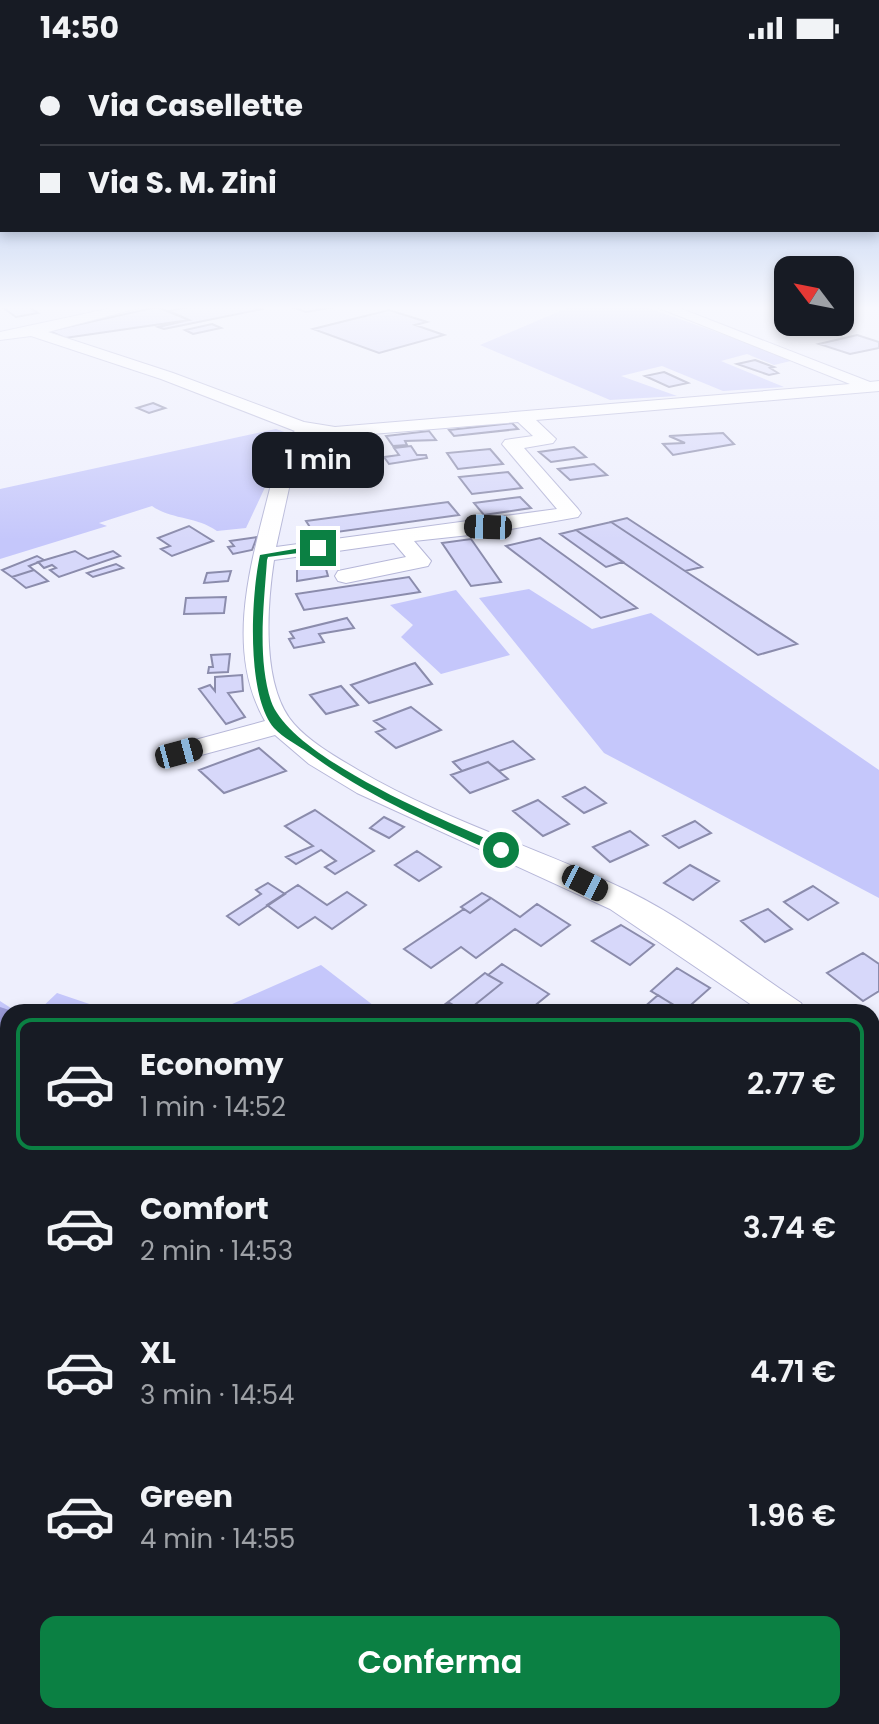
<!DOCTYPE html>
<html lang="it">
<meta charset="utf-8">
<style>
body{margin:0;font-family:Poppins,sans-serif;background:#20242c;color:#f1f3f6;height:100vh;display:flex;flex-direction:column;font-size:30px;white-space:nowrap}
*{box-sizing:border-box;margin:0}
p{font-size:26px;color:#9ea1a6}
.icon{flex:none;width:44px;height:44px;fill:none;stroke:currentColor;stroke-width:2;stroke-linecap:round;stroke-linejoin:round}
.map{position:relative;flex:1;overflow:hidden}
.details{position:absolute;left:0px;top:948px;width:880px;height:720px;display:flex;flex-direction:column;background:#171b24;border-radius:24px 24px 0 0;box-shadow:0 4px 12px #0003}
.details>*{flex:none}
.guide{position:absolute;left:0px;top:0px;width:880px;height:176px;box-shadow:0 4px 12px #0003;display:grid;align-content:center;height:176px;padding:0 40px;background:#171b24}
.needle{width:52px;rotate:302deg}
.buttons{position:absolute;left:774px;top:200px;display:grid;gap:16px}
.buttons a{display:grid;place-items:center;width:80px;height:80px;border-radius:16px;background:#171b24;box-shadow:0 4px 12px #0003;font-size:40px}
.end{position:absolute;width:36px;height:36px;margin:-18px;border:10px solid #0b8043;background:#fff;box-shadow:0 0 0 4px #fff}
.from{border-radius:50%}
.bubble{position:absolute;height:56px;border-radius:16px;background:#171b24;box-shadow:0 4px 12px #0003;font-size:26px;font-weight:600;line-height:56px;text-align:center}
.car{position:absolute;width:24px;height:48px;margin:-24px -12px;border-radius:10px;box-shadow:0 0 6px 2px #0007;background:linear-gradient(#222 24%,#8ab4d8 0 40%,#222 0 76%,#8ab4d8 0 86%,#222 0)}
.guide b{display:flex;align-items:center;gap:28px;height:76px;font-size:30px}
.guide b+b{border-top:2px solid #363941}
.guide i{width:20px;height:20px;background:#f1f3f6}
ul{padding:14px 0 0;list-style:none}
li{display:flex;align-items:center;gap:24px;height:132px;margin:0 16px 12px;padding:0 24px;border:4px solid transparent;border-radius:16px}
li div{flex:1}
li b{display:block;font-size:30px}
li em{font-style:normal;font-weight:600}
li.on{border-color:#0b8043}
li>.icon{width:72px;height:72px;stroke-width:1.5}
.cta{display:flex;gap:16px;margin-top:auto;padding:16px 40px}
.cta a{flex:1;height:92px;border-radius:16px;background:#0b8043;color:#fff;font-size:32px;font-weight:600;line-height:92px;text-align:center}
.status{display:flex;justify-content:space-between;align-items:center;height:56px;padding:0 40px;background:#171b24;direction:ltr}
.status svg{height:22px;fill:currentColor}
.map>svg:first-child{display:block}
.green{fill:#c5c7fb}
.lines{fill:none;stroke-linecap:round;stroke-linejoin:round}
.river{fill:#9a9ad6;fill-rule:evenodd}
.building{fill:#d7d8fa;stroke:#8b8cac;stroke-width:2}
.minor-casing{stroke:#b6b7d8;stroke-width:2}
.minor{fill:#fff;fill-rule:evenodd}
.route{fill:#0b8043}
</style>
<div class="status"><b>14:50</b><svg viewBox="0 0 49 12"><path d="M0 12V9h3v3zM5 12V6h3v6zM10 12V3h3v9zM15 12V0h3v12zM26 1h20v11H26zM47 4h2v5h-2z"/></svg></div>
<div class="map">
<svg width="879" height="1668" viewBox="0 0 879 1668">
<rect width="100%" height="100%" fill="#eeeffd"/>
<!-- green -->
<path class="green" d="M572 250H643L795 304 774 309 747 298 721 305 784 331 723 335 662 310 621 320 677 340 610 344 480 289Z
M276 373 290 378 246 472 217 475C196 460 172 464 152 450L99 467 107 470 0 503V433Z
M529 533 592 573 651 557 879 714V842L604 697 479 542Z
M456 534 510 599 441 618 401 581 413 569 390 549Z
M321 909 382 956H214Z
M57 937 113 956H37Z
M0 945 17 956H8V1660H149L147 1668H0Z"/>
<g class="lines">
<!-- river -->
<path class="river" d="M0 951 15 956H8V994L0 991Z
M33 1660H113L112 1668H32Z"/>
</g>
<!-- building -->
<path class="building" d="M27 250 38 257 16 261 2 251Z
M193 250H256L262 253 164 273 158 271 189 264 169 255Z
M289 250H332L334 251 306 256Z
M157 251 189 264 65 282 49 275Z
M389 254 427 266 415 269 444 279 379 297 313 273Z
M212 268 221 272 193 278 185 274Z
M857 279 879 286V292L850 298 819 288Z
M755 304 774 311 770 312 778 317 769 319 737 308Z
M664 316 688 327 669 331 645 320Z
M153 347 165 352 149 357 137 352Z
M512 367 518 373 454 380 449 374Z
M429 375 436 384 405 385 407 389 393 390 386 380Z
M723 377 734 388 673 399 663 388 685 387 669 380Z
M373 379 375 391 352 393 350 380Z
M411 390 417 399H426L427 402 389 408 384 401 399 399 394 392Z
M574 391 586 401 551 406 539 396Z
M490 393 503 408 458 413 447 397Z
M594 408 607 419 570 424 558 413Z
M508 416 522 432 472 438 459 421Z
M520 441 531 452 484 459 474 447Z
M448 446 459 459 315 479 306 465Z
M627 462 702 511 685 515 611 466Z
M611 466 685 515 797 588 758 599 576 474Z
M189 470 213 485 172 500 161 493 170 490 158 482Z
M576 474 623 506 606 511 560 478Z
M257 481 252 494 233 498 228 491 234 490 230 485Z
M540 482 637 552 601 562 506 490Z
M471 483 501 526 471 530 442 487Z
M75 495 88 503 113 495 120 500 59 521 50 514 56 512 52 509 44 512 38 506Z
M322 499 328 520 297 525V503Z
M37 500 44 504 29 510 34 514 12 521 2 514Z
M116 508 123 512 93 521 87 517Z
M34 514 48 525 26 532 12 521Z
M231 515 228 525 204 527 207 517Z
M409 521 420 536 304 554 296 538Z
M226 541 224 557 184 558 186 542Z
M347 562 354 572 319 578 324 586 294 592 289 583 294 582 290 576Z
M230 598 228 616 208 617 209 611H213L211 599Z
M415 607 432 628 369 647 351 629Z
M242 619 243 635 228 637 245 661 226 668 199 633 210 629 215 635V621Z
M341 630 358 649 326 658 310 639Z
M411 651 441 674 396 692 376 676 385 673 374 665Z
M513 685 534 703 499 715 488 706 462 715 453 706Z
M259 692 286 715 224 737 199 714Z
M488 706 508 723 470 737 451 719Z
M585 731 606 747 584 757 563 741Z
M538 744 569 768 543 780 513 755Z
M315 754 374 795 335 818 325 811 336 805 321 794 296 808 286 801 313 790 285 770Z
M384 761 404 771 389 782 370 772Z
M695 765 711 777 679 792 663 780Z
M630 775 648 789 610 806 593 791Z
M417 795 441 811 419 825 395 809Z
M690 809 719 825 693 844 664 827Z
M268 827 285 838 239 869 227 860 261 838 256 834Z
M298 829 327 849 347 836 366 849 332 873 315 861 298 872 267 849Z
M813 830 838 847 808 864 784 846Z
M482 837 491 842 470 857 461 851Z
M491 842 520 861 537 848 570 869 541 890 515 873 476 902 461 891 431 912 404 893 464 853 470 857Z
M768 853 792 873 765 886 741 865Z
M621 869 654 889 630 909 592 885Z
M863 897 879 908V935L863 945 827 917Z
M502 908 549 938 527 956H466L502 927 488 919Z
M677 912 710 932 684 955 651 935Z
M485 917 502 927 466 956 448 946Z
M658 939 675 950 668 956 642 953Z
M448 946 462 956H435Z
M872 1072 879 1076V1134L872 1144Z"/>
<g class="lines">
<!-- minor casing -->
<g class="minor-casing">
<path id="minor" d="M121 250H146L48 276 173 317 304 366 335 371 850 328 654 250H674L870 326 879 325V335L536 364 556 383 553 387 524 392 578 453 581 457 578 461 488 477 414 485 431 505 428 510 346 527 338 525 335 520 338 515 406 501 394 487 274 504C267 550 261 631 294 668 311 687 336 701 358 714 443 764 539 792 628 835 689 865 744 909 801 947L806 956H762L610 853 357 737 309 708 275 679 179 705 169 703 165 697 169 691 265 665C216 579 264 474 281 385L295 375 161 323 31 280 0 284V276ZM518 366 533 380 505 384 502 388 557 453 276 491 299 387 314 378 335 381Z
M872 994 879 996V1026L872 1024Z"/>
</g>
<!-- minor -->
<use href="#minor" class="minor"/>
</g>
<!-- sky -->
<linearGradient id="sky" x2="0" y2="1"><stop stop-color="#89aae1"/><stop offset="0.52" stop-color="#f7f8fe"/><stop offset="1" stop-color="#f7f8fe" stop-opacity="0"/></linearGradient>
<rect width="879" height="484" fill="url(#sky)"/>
<!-- route -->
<path class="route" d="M318 489 321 494 268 501 267 504C264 549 257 601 271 645 291 703 450 767 506 791V797H497C432 768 367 740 309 697 298 689 283 682 274 672 246 639 251 540 260 499Z"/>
</svg>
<div class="buttons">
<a><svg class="needle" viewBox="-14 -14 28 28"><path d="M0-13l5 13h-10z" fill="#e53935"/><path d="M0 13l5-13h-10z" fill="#9ea1a6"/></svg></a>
</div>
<i class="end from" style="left:501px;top:794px"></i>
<i class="end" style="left:318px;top:492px"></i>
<div class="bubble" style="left:252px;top:376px;width:132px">1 min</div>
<i class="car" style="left:488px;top:471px;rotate:272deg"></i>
<i class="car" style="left:179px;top:697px;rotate:75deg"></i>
<i class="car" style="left:585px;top:827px;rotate:117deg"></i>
<div class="guide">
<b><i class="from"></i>Via Casellette</b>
<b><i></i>Via S. M. Zini</b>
</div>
<section class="details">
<ul>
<li class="on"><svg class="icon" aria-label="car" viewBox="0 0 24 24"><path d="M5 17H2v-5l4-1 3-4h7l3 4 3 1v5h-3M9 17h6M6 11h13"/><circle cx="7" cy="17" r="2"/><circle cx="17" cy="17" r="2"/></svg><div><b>Economy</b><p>1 min · 14:52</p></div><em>2.77 €</em></li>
<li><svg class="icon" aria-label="car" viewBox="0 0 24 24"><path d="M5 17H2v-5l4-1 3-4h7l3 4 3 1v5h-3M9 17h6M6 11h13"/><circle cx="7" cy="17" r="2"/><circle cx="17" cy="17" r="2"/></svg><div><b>Comfort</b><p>2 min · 14:53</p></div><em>3.74 €</em></li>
<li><svg class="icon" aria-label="car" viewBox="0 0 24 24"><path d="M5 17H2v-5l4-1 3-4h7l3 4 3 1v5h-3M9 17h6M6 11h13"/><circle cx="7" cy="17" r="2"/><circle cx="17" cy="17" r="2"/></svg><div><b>XL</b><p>3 min · 14:54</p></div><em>4.71 €</em></li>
<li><svg class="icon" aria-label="car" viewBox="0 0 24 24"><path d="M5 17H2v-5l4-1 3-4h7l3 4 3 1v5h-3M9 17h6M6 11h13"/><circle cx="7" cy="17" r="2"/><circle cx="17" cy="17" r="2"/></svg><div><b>Green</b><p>4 min · 14:55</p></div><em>1.96 €</em></li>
</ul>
<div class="cta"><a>Conferma</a></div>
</section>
</div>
